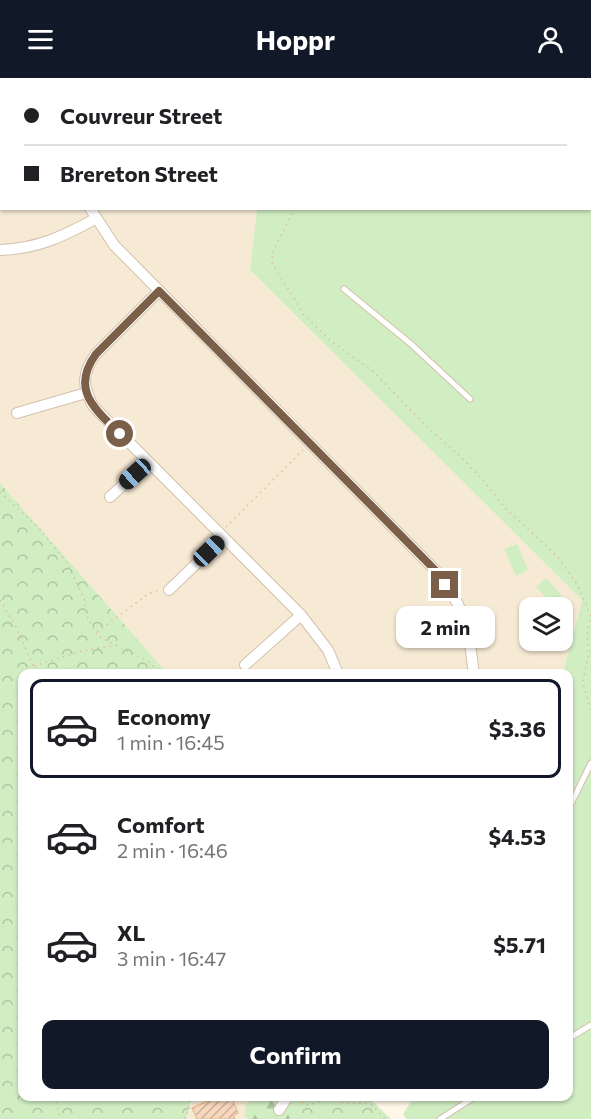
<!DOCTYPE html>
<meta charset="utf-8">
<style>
body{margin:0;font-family:Commissioner,sans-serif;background:#f2f2f2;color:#202124;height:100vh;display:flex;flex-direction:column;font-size:22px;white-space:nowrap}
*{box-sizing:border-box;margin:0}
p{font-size:20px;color:#757577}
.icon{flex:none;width:33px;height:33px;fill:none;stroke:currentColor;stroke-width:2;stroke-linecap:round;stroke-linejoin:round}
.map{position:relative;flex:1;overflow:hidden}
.drawer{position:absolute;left:18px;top:591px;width:555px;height:432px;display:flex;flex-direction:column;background:#fff;border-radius:12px;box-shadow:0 2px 4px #0004}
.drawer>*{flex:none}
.guide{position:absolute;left:0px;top:0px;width:591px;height:132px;box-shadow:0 2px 4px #0004;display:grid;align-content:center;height:132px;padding:0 24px;background:#fff}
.tools{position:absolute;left:519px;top:519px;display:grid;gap:12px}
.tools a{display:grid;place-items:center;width:54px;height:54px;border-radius:12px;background:#fff;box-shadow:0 2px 4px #0004;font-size:30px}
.end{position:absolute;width:27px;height:27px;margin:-14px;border:8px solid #7c5f48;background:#fff;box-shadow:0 0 0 3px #fff}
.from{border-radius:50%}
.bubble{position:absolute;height:42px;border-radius:12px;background:#fff;box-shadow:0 2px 4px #0004;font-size:20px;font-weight:700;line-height:42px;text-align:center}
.car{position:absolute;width:18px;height:36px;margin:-18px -9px;border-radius:8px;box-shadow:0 0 4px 2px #0007;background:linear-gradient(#222 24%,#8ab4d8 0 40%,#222 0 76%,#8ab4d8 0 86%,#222 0)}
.guide b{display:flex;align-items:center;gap:21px;height:57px;font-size:22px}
.guide b+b{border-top:2px solid #e0e0e0}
.guide i{width:15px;height:15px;background:#202124}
ul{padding:10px 0 0;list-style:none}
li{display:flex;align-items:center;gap:18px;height:99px;margin:0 12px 9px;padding:0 12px;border:3px solid transparent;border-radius:12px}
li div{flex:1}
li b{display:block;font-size:22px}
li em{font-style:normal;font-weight:700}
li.active{border-color:#111827}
li>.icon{width:54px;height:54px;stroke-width:1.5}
.button{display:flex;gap:12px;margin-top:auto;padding:12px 24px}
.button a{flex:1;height:69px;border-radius:12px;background:#111827;color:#fff;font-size:24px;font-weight:700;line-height:69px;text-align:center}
header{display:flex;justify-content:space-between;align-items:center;height:78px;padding:0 24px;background:#111827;color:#fff;font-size:27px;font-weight:700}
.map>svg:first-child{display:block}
.residential{fill:#f7ead5;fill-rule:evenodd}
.green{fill:#d1eec3}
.forest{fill:url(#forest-firs)}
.park{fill:url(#park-crowns)}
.building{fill:url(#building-hatch);stroke:#ebc09a;stroke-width:1.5}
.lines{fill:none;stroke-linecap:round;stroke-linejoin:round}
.service-casing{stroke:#d3c0ab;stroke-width:7}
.minor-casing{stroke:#d3c0ab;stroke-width:12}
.path{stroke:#ddbc9e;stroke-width:1.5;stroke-dasharray:1.5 4.5;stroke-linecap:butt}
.service{stroke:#fff;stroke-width:5}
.minor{stroke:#fff;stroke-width:10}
.route{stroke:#7c5f48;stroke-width:8}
</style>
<header><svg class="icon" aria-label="menu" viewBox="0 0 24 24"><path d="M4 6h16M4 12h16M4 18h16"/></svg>Hoppr<svg class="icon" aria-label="person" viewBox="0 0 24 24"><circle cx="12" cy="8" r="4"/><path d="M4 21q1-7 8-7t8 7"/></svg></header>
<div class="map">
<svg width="591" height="1041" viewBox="0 0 591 1041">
<defs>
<pattern id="forest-firs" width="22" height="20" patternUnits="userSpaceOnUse" patternTransform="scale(1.5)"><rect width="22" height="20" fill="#d1eec3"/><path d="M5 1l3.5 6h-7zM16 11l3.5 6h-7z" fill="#afc4a0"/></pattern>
<pattern id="park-crowns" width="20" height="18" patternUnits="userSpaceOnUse" patternTransform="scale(1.5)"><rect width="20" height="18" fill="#d1eec3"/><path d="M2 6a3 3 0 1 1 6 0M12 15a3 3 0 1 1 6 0" fill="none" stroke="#afc4a0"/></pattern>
<pattern id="building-hatch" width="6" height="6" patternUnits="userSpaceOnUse" patternTransform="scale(1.5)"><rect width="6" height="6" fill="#f7d8bc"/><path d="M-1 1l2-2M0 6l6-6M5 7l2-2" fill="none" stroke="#cdb29b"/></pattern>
</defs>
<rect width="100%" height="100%" fill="#fef7e7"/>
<!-- residential -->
<path class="residential" d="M0 0H313L2 2V130L257 131 250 192 582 522 563 595H166L0 406ZM530 530H562V562H530Z
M194 1019H254L250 1021 245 1039 248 1041H186Z"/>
<!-- green -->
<path class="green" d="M313 0H591V1041H406L403 1036 414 1019 568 1018V596L563 595 582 522 250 192 257 131 590 130V2L311 1Z
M517 466 528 492 516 498 504 471Z
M546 500 565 521 557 529H555L536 509Z"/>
<!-- forest -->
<path class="forest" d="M254 1019H364L359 1041H248L245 1039C244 1030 246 1023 254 1019Z"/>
<!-- park -->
<path class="park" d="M0 405 167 595 22 596V1018L193 1019 186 1041H0Z
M307 1019H368L391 1041H289Z"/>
<!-- building -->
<path class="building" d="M211 1018H231L238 1035 233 1037 235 1041H197L192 1030 212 1021Z"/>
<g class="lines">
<!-- service casing -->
<g class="service-casing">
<path id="service" d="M344 211 411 266 470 321
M568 732 591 685
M568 961 591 947
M440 1041 476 1018"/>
</g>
<!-- minor casing -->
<g class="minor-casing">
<path id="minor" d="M212 0 213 2
M72 2V0
M90 130 114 167 437 494 458 526 469 558 474 596
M0 172C37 171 64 158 95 141
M159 213 96 276C82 295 82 307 93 328L301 537 328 572 338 596
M17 335 86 315
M110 419 148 384
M169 512 223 460
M245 587 301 537
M279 1032 288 1018"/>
</g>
<!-- path -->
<path class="path" d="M86 2V0
M338 2 339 0
M295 130 273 173 272 186 296 223 302 235 332 264 374 294 424 346 462 380 482 401 505 430 556 477 577 506 591 538 587 557 589 573 583 604 591 635
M0 414 38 449 66 483 84 520 88 541 98 558 149 584 161 596
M226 449 303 372
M0 522 16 549 37 596
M97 554 148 516 159 512
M34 588 81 573 117 567
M55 1018 60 1041
M296 1021 308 1027 332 1021 344 1025H366L372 1027 385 1041
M185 1041 192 1018"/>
<!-- service -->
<use href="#service" class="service"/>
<!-- minor -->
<use href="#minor" class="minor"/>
</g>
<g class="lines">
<!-- route -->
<path class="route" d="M120 356C95 331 70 312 96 276L159 213 437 494 445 507"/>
</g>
</svg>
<div class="tools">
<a><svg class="icon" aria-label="layers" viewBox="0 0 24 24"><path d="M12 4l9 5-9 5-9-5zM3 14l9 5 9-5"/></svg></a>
</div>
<i class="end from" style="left:120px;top:356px"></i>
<i class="end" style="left:445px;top:507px"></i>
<div class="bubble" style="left:396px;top:528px;width:99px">2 min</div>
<i class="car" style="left:135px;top:396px;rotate:228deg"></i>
<i class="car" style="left:209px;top:473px;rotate:46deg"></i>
<div class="guide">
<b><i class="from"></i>Couvreur Street</b>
<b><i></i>Brereton Street</b>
</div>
<section class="drawer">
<ul>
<li class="active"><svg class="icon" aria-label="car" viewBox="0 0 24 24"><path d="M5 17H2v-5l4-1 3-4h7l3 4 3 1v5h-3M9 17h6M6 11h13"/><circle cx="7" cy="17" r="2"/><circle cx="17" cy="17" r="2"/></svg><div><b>Economy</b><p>1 min · 16:45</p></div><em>$3.36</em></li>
<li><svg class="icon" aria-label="car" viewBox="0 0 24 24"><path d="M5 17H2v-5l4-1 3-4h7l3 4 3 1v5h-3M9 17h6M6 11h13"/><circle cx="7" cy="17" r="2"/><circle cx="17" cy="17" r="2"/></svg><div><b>Comfort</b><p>2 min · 16:46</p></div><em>$4.53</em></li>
<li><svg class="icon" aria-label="car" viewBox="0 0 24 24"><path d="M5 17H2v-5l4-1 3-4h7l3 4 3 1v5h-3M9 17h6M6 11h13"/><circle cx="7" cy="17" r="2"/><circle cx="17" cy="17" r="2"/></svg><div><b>XL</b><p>3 min · 16:47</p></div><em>$5.71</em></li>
</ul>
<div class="button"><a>Confirm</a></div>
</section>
</div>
